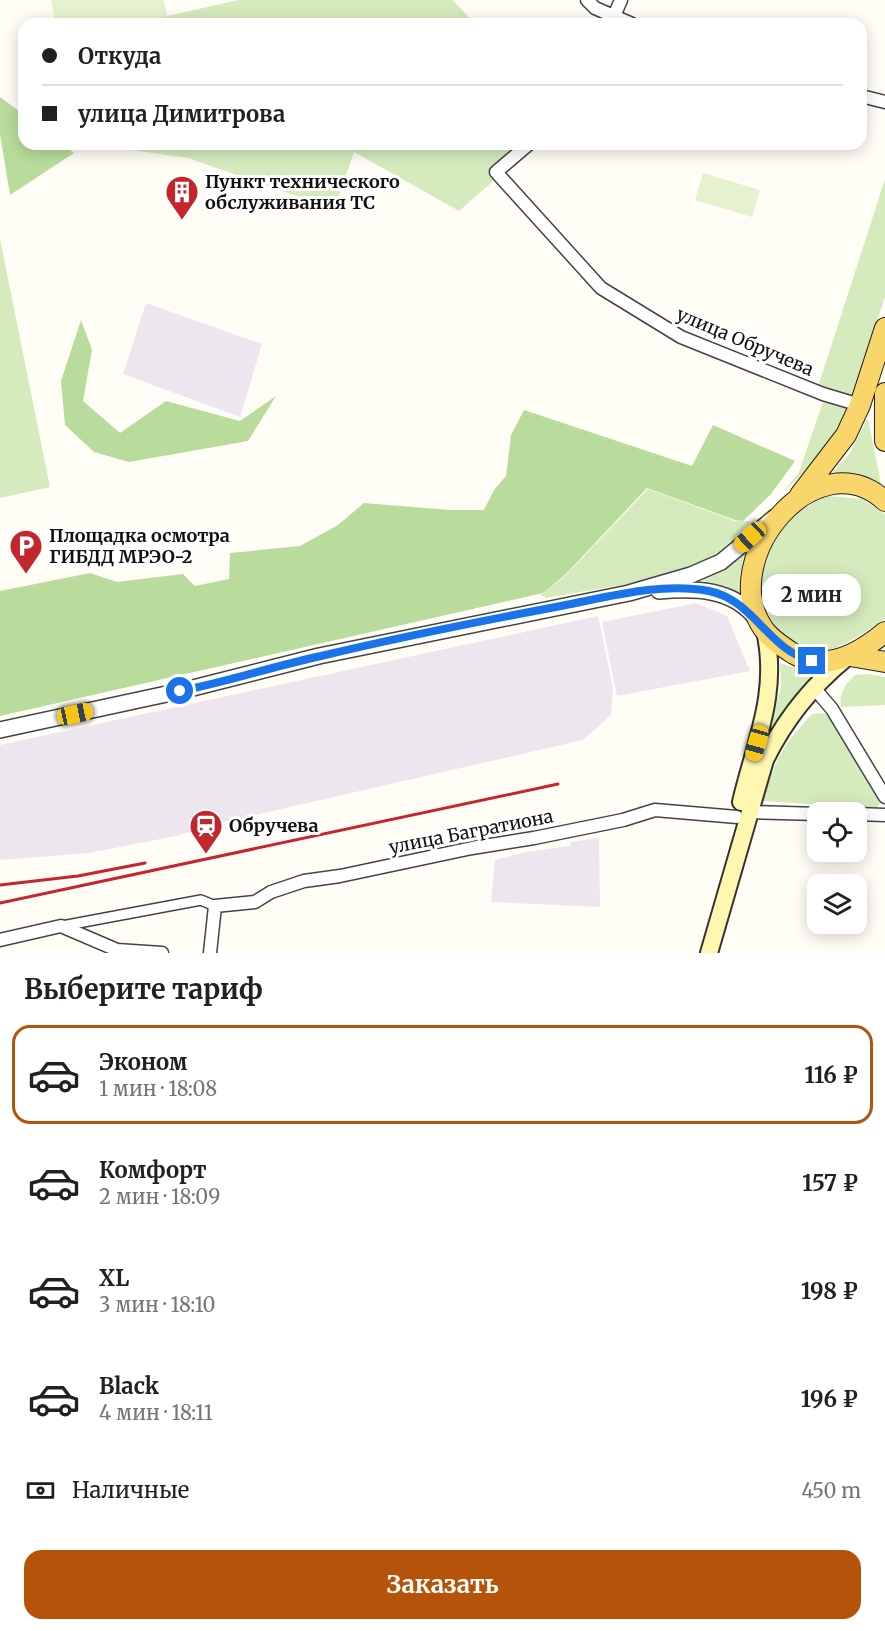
<!DOCTYPE html>
<html lang="ru">
<meta charset="utf-8">
<style>
body{margin:0;font-family:Merriweather,serif;background:#f2f2f2;color:#202124;height:100vh;display:flex;flex-direction:column;font-size:22px;white-space:nowrap}
*{box-sizing:border-box;margin:0}
p{font-size:20px;color:#757577}
.icon{flex:none;width:33px;height:33px;fill:none;stroke:currentColor;stroke-width:2;stroke-linecap:round;stroke-linejoin:round}
.map{position:relative;height:953px;overflow:hidden}
.side{display:flex;flex-direction:column;background:#fff;flex:1}
.side>*{flex:none}
.hud{position:absolute;left:18px;top:18px;width:849px;height:132px;border-radius:18px;box-shadow:0 3px 15px #0003;display:grid;align-content:center;height:132px;padding:0 24px;background:#fff}
.controls{position:absolute;left:807px;top:802px;display:grid;gap:12px}
.controls a{display:grid;place-items:center;width:60px;height:60px;border-radius:12px;background:#fff;box-shadow:0 3px 15px #0003;font-size:30px}
.end{position:absolute;width:27px;height:27px;margin:-14px;border:8px solid #1a73e8;background:#fff;box-shadow:0 0 0 3px #fff}
.from{border-radius:50%}
.bubble{position:absolute;height:42px;border-radius:18px;background:#fff;box-shadow:0 3px 15px #0003;font-size:20px;font-weight:700;line-height:42px;text-align:center}
.car{position:absolute;width:18px;height:36px;margin:-18px -9px;border-radius:8px;box-shadow:0 0 4px 2px #0007;background:linear-gradient(#f5c518 24%,#345 0 40%,#f5c518 0 76%,#345 0 86%,#f5c518 0)}
.hud b{display:flex;align-items:center;gap:21px;height:57px;font-size:22px}
.hud b+b{border-top:2px solid #e0e0e0}
.hud i{width:15px;height:15px;background:#202124}
ul{padding:0;list-style:none}
li{display:flex;align-items:center;gap:18px;height:99px;margin:0 12px 9px;padding:0 12px;border:3px solid transparent;border-radius:18px}
li div{flex:1}
li b{display:block;font-size:22px}
li em{font-style:normal;font-weight:700}
li.current{border-color:#b45309}
li>.icon{width:54px;height:54px;stroke-width:1.5}
h2{padding:0 24px;font-size:27px;line-height:72px}
.pay{display:flex;align-items:center;gap:15px;height:66px;padding:0 24px;font-size:22px}
.pay p{margin-inline-start:auto}
.primary-button{display:flex;gap:12px;margin-top:auto;padding:12px 24px}
.primary-button a{flex:1;height:69px;border-radius:18px;background:#b45309;color:#fff;font-size:24px;font-weight:700;line-height:69px;text-align:center}
.map>svg:first-child{display:block}
.industrial{fill:#eee6ef}
.green{fill:#d5ebbd}
.forest{fill:#b9dc9c}
.pitch{fill:#e6f2cf}
.lines{fill:none;stroke-linecap:round;stroke-linejoin:round}
.pedestrian-casing{stroke:#444;stroke-width:12}
.minor-casing{stroke:#444;stroke-width:15}
.tertiary-casing{stroke:#444;stroke-width:18}
.secondary-casing{stroke:#333;stroke-width:20}
.primary-casing{stroke:#222;stroke-width:22}
.pedestrian{stroke:#fff;stroke-width:9}
.minor{stroke:#fff;stroke-width:12}
.tertiary{stroke:#fff;stroke-width:15}
.secondary{stroke:#fff6b0;stroke-width:16}
.primary{stroke:#f9d66b;stroke-width:20}
.rail{stroke:#c4262e;stroke-width:3}
.route{stroke:#1a73e8;stroke-width:8}
.labels{text-anchor:middle;stroke-width:6;stroke-linejoin:round;paint-order:stroke}
.poi-label{font-size:18px;font-weight:bold;fill:#111;stroke:#fff;text-anchor:start}
.street-label{font-size:18px;fill:#111;stroke:#fff}
</style>
<div class="map">
<svg width="885" height="953" viewBox="0 0 885 953">
<rect width="100%" height="100%" fill="#fffdf5"/>
<!-- industrial -->
<path class="industrial" d="M146 303 262 344 240 417 123 374Z
M696 603 727 616 750 671 617 696 602 622Z
M598 616 613 688 611 715 583 740 224 822 176 836 89 853 0 860V745Z
M599 838 600 907 491 902 495 860 526 852 571 846 570 842Z"/>
<!-- green -->
<path class="green" d="M239 0H453L475 24H131Z
M131 144H536L459 211 354 152 334 209 188 158 132 150Z
M885 179V297L852 399 818 387Z
M0 239 50 487 0 498Z
M825 396 850 405C836 442 809 467 781 495L799 472Z
M868 418 881 485 863 476 833 472 850 453Z
M648 489 735 521H751C736 534 723 550 706 561 673 581 588 589 547 598L540 595 563 578Z
M828 496 862 499 885 514V619C866 630 843 650 820 651 809 652 799 646 791 640 755 616 754 562 780 530 793 514 809 504 828 496Z
M744 555 740 576 741 596 725 586 702 580 722 571Z
M780 663 818 675 768 736 781 687Z
M868 674 885 677V705L841 707C839 692 845 685 855 675Z
M827 713 880 803 877 808 763 801C775 759 782 746 812 714Z"/>
<!-- forest -->
<path class="forest" d="M0 97 24 115V144H62L74 153 10 195 0 134Z
M81 320 92 350 83 401 120 433 166 401 240 421 276 396 248 441 129 462 94 452 65 425 61 381Z
M524 410 692 466 713 425 795 461 771 494 743 521 735 520 647 488 565 575 543 593 0 716V591L90 573 117 582 183 574 195 586 229 579 230 553 300 546 338 525 364 503 449 510H484L494 490 506 476 511 435Z"/>
<!-- pitch -->
<path class="pitch" d="M51 0H164L167 17 131 24H56Z
M703 173 760 190 752 217 695 200Z"/>
<g class="lines">
<!-- pedestrian casing -->
<g class="pedestrian-casing">
<path id="pedestrian" d="M62 926 201 900 215 906"/>
</g>
<!-- minor casing -->
<g class="minor-casing">
<path id="minor" d="M587 0 595 8 632 24
M611 23 621 0
M861 96 885 102
M529 144 496 172 601 288 681 337 823 394 860 405
M815 689 832 709 885 797
M749 812 818 814
M856 814 885 815
M0 940 61 926 117 950 162 953
M210 953 215 906 255 902 271 892 304 881 340 876 472 848 534 838 623 820 655 810 737 817"/>
</g>
<!-- tertiary casing -->
<g class="tertiary-casing">
<path id="tertiary" d="M659 591C694 588 734 588 757 620
M0 730 185 690 319 656 629 593 691 575 721 562 775 517"/>
</g>
<!-- secondary casing -->
<g class="secondary-casing">
<path id="secondary" d="M741 802C755 742 779 693 765 631
M709 953 765 760C784 721 813 685 846 658"/>
</g>
<!-- primary casing -->
<g class="primary-casing">
<path id="primary" d="M885 393V441
M800 495 846 435 860 405 885 328
M885 501C816 438 716 559 763 628 770 639 783 647 794 654 826 673 860 653 885 632
M850 656 885 662"/>
</g>
<!-- pedestrian -->
<use href="#pedestrian" class="pedestrian"/>
<!-- minor -->
<use href="#minor" class="minor"/>
<!-- tertiary -->
<use href="#tertiary" class="tertiary"/>
<!-- secondary -->
<use href="#secondary" class="secondary"/>
<!-- primary -->
<use href="#primary" class="primary"/>
<!-- rail -->
<path class="rail" d="M0 885 78 876 145 863
M0 903 558 784"/>
</g>
<g class="lines">
<!-- route -->
<path class="route" d="M180 691C227 682 274 666 321 656 400 637 481 621 561 606 608 597 661 582 709 591 754 600 768 650 812 661"/>
</g>
<!-- icons -->
<defs>
<g id="building-pin" transform="scale(1.725)"><path d="M0 17L-7.5 6A9.5 9.5 0 1 1 7.5 6Z" fill="#c4262e" stroke="#fff"/><path d="M-4-6H4V6H1V3H-1V6H-4ZM-2.5-4.3h1.7v1.8h-1.7ZM.8-4.3h1.7v1.8H.8ZM-2.5-1h1.7V.8h-1.7ZM.8-1h1.7V.8H.8Z" fill="#fff"/></g>
<g id="parking-pin" transform="scale(1.725)"><path d="M0 17L-7.5 6A9.5 9.5 0 1 1 7.5 6Z" fill="#c4262e" stroke="#fff"/><path d="M-3.5-5.5H1a3.5 3.5 0 0 1 0 7H-1V5.5H-3.5ZM-1-3.4V-.6H.8a1.4 1.4 0 0 0 0-2.8Z" fill="#fff"/></g>
<g id="station-pin" transform="scale(1.725)"><path d="M0 17L-7.5 6A9.5 9.5 0 1 1 7.5 6Z" fill="#c4262e" stroke="#fff"/><path d="M-3-6H3Q5-6 5-4V2Q5 4 3 4L4.5 6H3L1.5 4h-3L-3 6H-4.5L-3 4Q-5 4-5 2V-4Q-5-6-3-6ZM-3.5-4v3h7v-3ZM-3.5 1v1.5H-2V1ZM2 1v1.5H3.5V1Z" fill="#fff"/></g>
</defs>
<g fill-rule="evenodd">
<use href="#building-pin" x="182" y="192"/>
<use href="#parking-pin" x="26" y="546"/>
<use href="#station-pin" x="206" y="826"/>
</g>
<g class="labels">
<!-- poi labels -->
<g class="poi-label">
<text x="205" y="188">Пункт технического<tspan x="205" dy="21">обслуживания ТС</tspan></text>
<text x="49" y="542">Площадка осмотра<tspan x="49" dy="21">ГИБДД МРЭО-2</tspan></text>
<text x="229" y="832">Обручева</text>
</g>
<!-- street labels -->
<g class="street-label">
<text transform="translate(745 342) rotate(23)" y="6">улица Обручева</text>
<text transform="translate(471 832) rotate(-11)" y="6">улица Багратиона</text>
</g>
</g>
</svg>
<div class="controls">
<a><svg class="icon" aria-label="locate" viewBox="0 0 24 24"><circle cx="12" cy="12" r="6"/><path d="M12 2v4M12 18v4M2 12h4M18 12h4"/></svg></a>
<a><svg class="icon" aria-label="layers" viewBox="0 0 24 24"><path d="M12 4l9 5-9 5-9-5zM3 14l9 5 9-5"/></svg></a>
</div>
<i class="end from" style="left:180px;top:691px"></i>
<i class="end" style="left:812px;top:661px"></i>
<div class="bubble" style="left:762px;top:574px;width:99px">2 мин</div>
<i class="car" style="left:750px;top:537px;rotate:227deg"></i>
<i class="car" style="left:75px;top:714px;rotate:78deg"></i>
<i class="car" style="left:757px;top:743px;rotate:196deg"></i>
<div class="hud">
<b><i class="from"></i>Откуда</b>
<b><i></i>улица Димитрова</b>
</div>
</div>
<section class="side">
<h2>Выберите тариф</h2>
<ul>
<li class="current"><svg class="icon" aria-label="car" viewBox="0 0 24 24"><path d="M5 17H2v-5l4-1 3-4h7l3 4 3 1v5h-3M9 17h6M6 11h13"/><circle cx="7" cy="17" r="2"/><circle cx="17" cy="17" r="2"/></svg><div><b>Эконом</b><p>1 мин · 18:08</p></div><em>116 ₽</em></li>
<li><svg class="icon" aria-label="car" viewBox="0 0 24 24"><path d="M5 17H2v-5l4-1 3-4h7l3 4 3 1v5h-3M9 17h6M6 11h13"/><circle cx="7" cy="17" r="2"/><circle cx="17" cy="17" r="2"/></svg><div><b>Комфорт</b><p>2 мин · 18:09</p></div><em>157 ₽</em></li>
<li><svg class="icon" aria-label="car" viewBox="0 0 24 24"><path d="M5 17H2v-5l4-1 3-4h7l3 4 3 1v5h-3M9 17h6M6 11h13"/><circle cx="7" cy="17" r="2"/><circle cx="17" cy="17" r="2"/></svg><div><b>XL</b><p>3 мин · 18:10</p></div><em>198 ₽</em></li>
<li><svg class="icon" aria-label="car" viewBox="0 0 24 24"><path d="M5 17H2v-5l4-1 3-4h7l3 4 3 1v5h-3M9 17h6M6 11h13"/><circle cx="7" cy="17" r="2"/><circle cx="17" cy="17" r="2"/></svg><div><b>Black</b><p>4 мин · 18:11</p></div><em>196 ₽</em></li>
</ul>
<div class="pay"><svg class="icon" aria-label="cash" viewBox="0 0 24 24"><path d="M3 7h18v10H3z"/><circle cx="12" cy="12" r="2"/></svg>Наличные<p>450 m</p></div>
<div class="primary-button"><a>Заказать</a></div>
</section>
